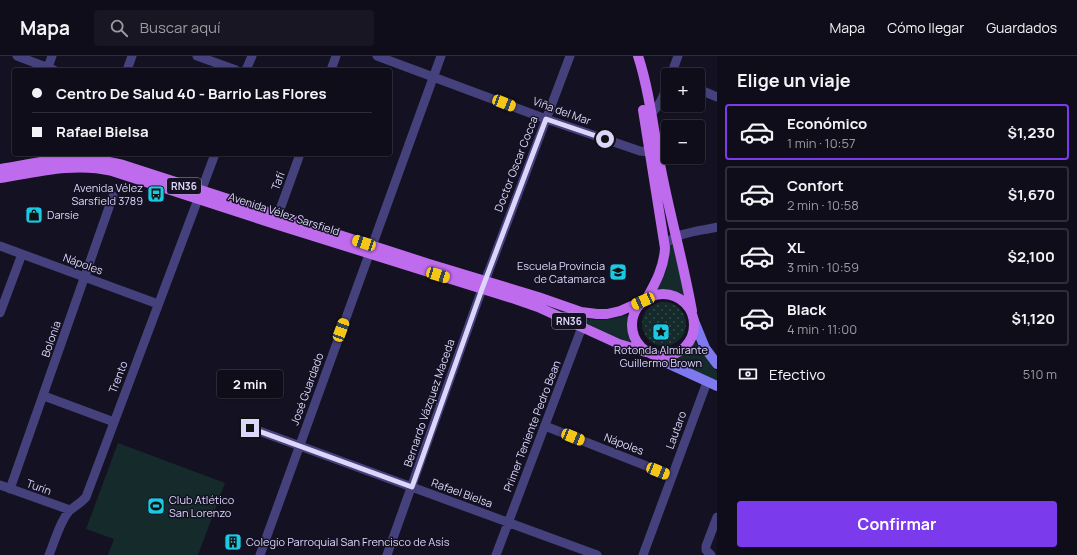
<!DOCTYPE html>
<html lang="es">
<meta charset="utf-8">
<style>
body{margin:0;font-family:Manrope,sans-serif;background:#181623;color:#f1f3f6;height:100vh;display:flex;flex-direction:column;font-size:15px;white-space:nowrap}
*{box-sizing:border-box;margin:0}
p{font-size:13px;color:#9b9ca2}
.icon{flex:none;width:22px;height:22px;fill:none;stroke:currentColor;stroke-width:2;stroke-linecap:round;stroke-linejoin:round}
.map{position:relative;flex:1;overflow:hidden}
.panel{display:flex;flex-direction:column;background:#0f0d1a;width:360px}
.panel>*{flex:none}
.hud{position:absolute;left:12px;top:12px;width:380px;height:88px;border-radius:4px;box-shadow:0 1px 3px #0004,0 0 0 1px #2f2d39;display:grid;align-content:center;height:88px;padding:0 20px;background:#0f0d1a}
.fabs{position:absolute;left:661px;top:12px;display:grid;gap:8px}
.fabs a{display:grid;place-items:center;width:44px;height:44px;border-radius:4px;background:#0f0d1a;box-shadow:0 1px 3px #0004,0 0 0 1px #2f2d39;font-size:20px}
.end{position:absolute;width:18px;height:18px;margin:-9px;border:5px solid #dcd7fa;background:#111;box-shadow:0 0 0 2px #111}
.from{border-radius:50%}
.bubble{position:absolute;height:28px;border-radius:4px;background:#0f0d1a;box-shadow:0 1px 3px #0004,0 0 0 1px #2f2d39;font-size:13px;font-weight:700;line-height:28px;text-align:center}
.car{position:absolute;width:12px;height:24px;margin:-12px -6px;border-radius:5px;box-shadow:0 0 3px 1px #0007;background:linear-gradient(#f5c518 24%,#345 0 40%,#f5c518 0 76%,#345 0 86%,#f5c518 0)}
.hud b{display:flex;align-items:center;gap:14px;height:38px;font-size:15px}
.hud b+b{border-top:1px solid #2f2d39}
.hud i{width:10px;height:10px;background:#f1f3f6}
ul{padding:0;list-style:none}
li{display:flex;align-items:center;gap:12px;height:56px;margin:0 8px 6px;padding:0 12px;border:2px solid #2f2d39;border-radius:4px}
li div{flex:1}
li b{display:block;font-size:15px}
li em{font-style:normal;font-weight:700}
li.on{border-color:#7c3aed}
li>.icon{width:36px;height:36px;stroke-width:1.5}
h2{padding:0 20px;font-size:18px;line-height:48px}
.pay{display:flex;align-items:center;gap:10px;height:44px;padding:0 20px;font-size:15px}
.pay p{margin-inline-start:auto}
.primary-button{display:flex;gap:8px;margin-top:auto;padding:8px 20px}
.primary-button a{flex:1;height:46px;border-radius:4px;background:#7c3aed;color:#fff;font-size:16px;font-weight:700;line-height:46px;text-align:center}
header{display:flex;align-items:center;gap:24px;box-sizing:border-box;height:56px;padding:0 20px;background:#0f0d1a;border-bottom:1px solid #2f2d39}
header strong{font-size:19px}
nav{display:flex;gap:22px;margin-inline-start:auto;font-size:14px}
.search{width:280px;height:36px;background:#181623;display:flex;align-items:center;gap:10px;box-sizing:border-box;padding:0 14px;border-radius:4px;color:#9b9ca2;font-size:15px}
main{display:flex;flex:1;min-height:0}
.map>svg:first-child{display:block}
.grass{fill:url(#grass-dots)}
.park{fill:#152b2b}
.lines{fill:none;stroke-linecap:round;stroke-linejoin:round}
.minor{stroke:#45417c;stroke-width:9}
.secondary{stroke:#7e79ef;stroke-width:10}
.primary{stroke:#bf6bed;stroke-width:10}
.route{stroke:#dcd7fa;stroke-width:5}
.labels{text-anchor:middle;stroke-width:3;stroke-linejoin:round;paint-order:stroke}
.shield{fill:#141122;stroke:#a09cb9;stroke-width:1}
.shield-label{font-size:10px;font-weight:bold;fill:#dcd7fa}
.street-label{font-size:11px;fill:#dcd7fa;stroke:#141122}
.poi-label{font-size:11px;fill:#dcd7fa;stroke:#141122;text-anchor:start}
</style>
<header>
<strong>Mapa</strong>
<div class="search"><svg class="icon" aria-label="search" viewBox="0 0 24 24"><circle cx="10" cy="10" r="6"/><path d="M15 15l6 6"/></svg>Buscar aquí</div>
<nav><a>Mapa</a><a>Cómo llegar</a><a>Guardados</a></nav>
</header>
<main>
<div class="map">
<svg width="717" height="499" viewBox="0 0 717 499">
<defs>
<pattern id="grass-dots" width="8" height="8" patternUnits="userSpaceOnUse"><rect width="8" height="8" fill="#152b2b"/><path d="M2 2h.1M6 6h.1" fill="none" stroke="#36494b" stroke-width="1.8" stroke-linecap="round"/></pattern>
</defs>
<rect width="100%" height="100%" fill="#141122"/>
<!-- grass -->
<path class="grass" d="M642 268a22 22 0 1 1 44 0a22 22 0 1 1-44 0Z"/>
<!-- park -->
<path class="park" d="M673 189 685 240C674 235 667 231 655 235 660 227 665 220 667 211 669 204 668 197 670 191Z
M548 249C564 255 581 264 599 264 609 264 618 261 627 259V268L630 287 547 250Z
M694 284 717 316V326L671 304C683 301 688 294 694 284Z
M118 387 225 427 198 499H108L114 483 86 473Z"/>
<g class="lines">
<!-- minor -->
<path class="minor" d="M17 0 54 14
M197 0 236 14
M377 0 546 63 640 95 649 96
M48 11 52 0
M127 14 132 0
M246 14 252 0
M331 14 336 0
M671 19 678 0
M698 33 717 41
M646 60C659 55 664 38 668 27
M278 159 300 98
M665 189C676 176 701 175 717 171
M0 190 158 248
M0 257 22 198
M44 340 114 366
M545 370 672 420
M251 372 597 499
M0 429 70 454
M10 433 113 140
M49 499C55 485 59 467 69 455 75 450 81 447 86 441L215 98
M260 499 441 0
M387 499 482 233 570 0
M496 499 582 271
M643 499 707 326
M711 499 706 494V490L717 461"/>
<!-- secondary -->
<path class="secondary" d="M694 265 705 292 717 308
M652 298 669 308 717 330"/>
<!-- primary -->
<path class="primary" d="M638 0C651 39 654 82 663 123 672 167 684 210 692 255
M643 54 665 192C664 211 656 226 647 242
M0 113C26 109 54 102 80 102 95 102 109 106 123 109L429 208 538 241 581 256 597 258H607L620 255 643 245
M0 122C37 116 75 106 112 115L275 168 515 243 538 251 619 288 646 296
M632 269a31 31 0 1 1 62 0a31 31 0 1 1-62 0Z"/>
</g>
<g class="lines">
<!-- route -->
<path class="route" d="M250 372 412 431 482 233 546 63 605 83"/>
</g>
<!-- icons -->
<defs>
<g id="bus-square" transform="scale(0.9)"><rect x="-9" y="-9" width="18" height="18" rx="4" fill="#1bcae2" stroke="#141122"/><path d="M-5-6H5V4H4V6H2V4H-2V6H-4V4H-5ZM-3.5-4V0h7V-4ZM-3.5 1.2v1.5H-2V1.2ZM2 1.2v1.5H3.5V1.2Z" fill="#111"/></g>
<g id="shop-square" transform="scale(0.9)"><rect x="-9" y="-9" width="18" height="18" rx="4" fill="#1bcae2" stroke="#141122"/><path d="M-5-2.5h2.3a2.7 3.5 0 0 1 5.4 0H5L5.5 6h-11ZM-1.5-2.5h3a1.5 2.3 0 0 0-3 0Z" fill="#111"/></g>
<g id="school-square" transform="scale(0.9)"><rect x="-9" y="-9" width="18" height="18" rx="4" fill="#1bcae2" stroke="#141122"/><path d="M0-5L7-2L0 1L-7-2ZM-4 1L0 2.5L4 1V4Q0 6-4 4Z" fill="#111"/></g>
<g id="sight-square" transform="scale(0.9)"><rect x="-9" y="-9" width="18" height="18" rx="4" fill="#1bcae2" stroke="#141122"/><path d="M0-6L1.8-2.2L6-1.7L2.9 1.2L3.7 5.4L0 3.3L-3.7 5.4L-2.9 1.2L-6-1.7L-1.8-2.2Z" fill="#111"/></g>
<g id="stadium-square" transform="scale(0.9)"><rect x="-9" y="-9" width="18" height="18" rx="4" fill="#1bcae2" stroke="#141122"/><path d="M0-5a6.5 5 0 1 0 0 10a6.5 5 0 1 0 0-10ZM-3.5-1.8h7v3.6h-7Z" fill="#111"/></g>
<g id="building-square" transform="scale(0.9)"><rect x="-9" y="-9" width="18" height="18" rx="4" fill="#1bcae2" stroke="#141122"/><path d="M-4-6H4V6H1V3H-1V6H-4ZM-2.5-4.3h1.7v1.8h-1.7ZM.8-4.3h1.7v1.8H.8ZM-2.5-1h1.7V.8h-1.7ZM.8-1h1.7V.8H.8Z" fill="#111"/></g>
</defs>
<g fill-rule="evenodd">
<use href="#bus-square" x="156" y="138"/>
<use href="#shop-square" x="34" y="159"/>
<use href="#school-square" x="618" y="216"/>
<use href="#sight-square" x="661" y="276"/>
<use href="#stadium-square" x="156" y="450"/>
<use href="#building-square" x="233" y="486"/>
</g>
<g class="labels">
<!-- shield labels -->
<g class="shield">
<rect x="167" y="122" width="34" height="16" rx="3"/>
<rect x="552" y="257" width="34" height="16" rx="3"/>
</g>
<g class="shield-label">
<text x="184" y="134">RN36</text>
<text x="569" y="269">RN36</text>
</g>
<!-- street labels -->
<g class="street-label">
<text transform="translate(562 55) rotate(20)" y="4">Viña del Mar</text>
<text transform="translate(516 108) rotate(-69)" y="4">Doctor Oscar Cocca</text>
<text transform="translate(278 125) rotate(-70)" y="4">Tafí</text>
<text transform="translate(284 158) rotate(18)" y="4">Avenida Vélez Sarsfield</text>
<text transform="translate(83 208) rotate(20)" y="4">Nápoles</text>
<text transform="translate(51 283) rotate(-71)" y="4">Bolonia</text>
<text transform="translate(118 321) rotate(-69)" y="4">Trento</text>
<text transform="translate(307 333) rotate(-70)" y="4">José Guardado</text>
<text transform="translate(429 347) rotate(-71)" y="4">Bernardo Vázquez Maceda</text>
<text transform="translate(532 370) rotate(-69)" y="4">Primer Teniente Pedro Bean</text>
<text transform="translate(676 374) rotate(-70)" y="4">Lautaro</text>
<text transform="translate(624 388) rotate(21)" y="4">Nápoles</text>
<text transform="translate(39 431) rotate(20)" y="4">Turín</text>
<text transform="translate(462 437) rotate(20)" y="4">Rafael Bielsa</text>
</g>
<!-- poi labels -->
<g class="poi-label">
<text x="143" y="136" text-anchor="end">Avenida Vélez<tspan x="143" dy="13">Sarsfield 3789</tspan></text>
<text x="47" y="163">Darsie</text>
<text x="605" y="214" text-anchor="end">Escuela Provincia<tspan x="605" dy="13">de Catamarca</tspan></text>
<text x="661" y="298" text-anchor="middle">Rotonda Almirante<tspan x="661" dy="13">Guillermo Brown</tspan></text>
<text x="169" y="448">Club Atlético<tspan x="169" dy="13">San Lorenzo</tspan></text>
<text x="246" y="490">Colegio Parroquial San Frencisco de Asís</text>
</g>
</g>
</svg>
<div class="fabs">
<a>+</a>
<a>−</a>
</div>
<i class="end from" style="left:605px;top:83px"></i>
<i class="end" style="left:250px;top:372px"></i>
<div class="bubble" style="left:217px;top:314px;width:66px">2 min</div>
<i class="car" style="left:504px;top:47px;rotate:111deg"></i>
<i class="car" style="left:364px;top:187px;rotate:288deg"></i>
<i class="car" style="left:438px;top:219px;rotate:107deg"></i>
<i class="car" style="left:643px;top:245px;rotate:247deg"></i>
<i class="car" style="left:341px;top:274px;rotate:20deg"></i>
<i class="car" style="left:573px;top:381px;rotate:112deg"></i>
<i class="car" style="left:658px;top:415px;rotate:112deg"></i>
<div class="hud">
<b><i class="from"></i>Centro De Salud 40 - Barrio Las Flores</b>
<b><i></i>Rafael Bielsa</b>
</div>
</div>
<section class="panel">
<h2>Elige un viaje</h2>
<ul>
<li class="on"><svg class="icon" aria-label="car" viewBox="0 0 24 24"><path d="M5 17H2v-5l4-1 3-4h7l3 4 3 1v5h-3M9 17h6M6 11h13"/><circle cx="7" cy="17" r="2"/><circle cx="17" cy="17" r="2"/></svg><div><b>Económico</b><p>1 min · 10:57</p></div><em>$1,230</em></li>
<li><svg class="icon" aria-label="car" viewBox="0 0 24 24"><path d="M5 17H2v-5l4-1 3-4h7l3 4 3 1v5h-3M9 17h6M6 11h13"/><circle cx="7" cy="17" r="2"/><circle cx="17" cy="17" r="2"/></svg><div><b>Confort</b><p>2 min · 10:58</p></div><em>$1,670</em></li>
<li><svg class="icon" aria-label="car" viewBox="0 0 24 24"><path d="M5 17H2v-5l4-1 3-4h7l3 4 3 1v5h-3M9 17h6M6 11h13"/><circle cx="7" cy="17" r="2"/><circle cx="17" cy="17" r="2"/></svg><div><b>XL</b><p>3 min · 10:59</p></div><em>$2,100</em></li>
<li><svg class="icon" aria-label="car" viewBox="0 0 24 24"><path d="M5 17H2v-5l4-1 3-4h7l3 4 3 1v5h-3M9 17h6M6 11h13"/><circle cx="7" cy="17" r="2"/><circle cx="17" cy="17" r="2"/></svg><div><b>Black</b><p>4 min · 11:00</p></div><em>$1,120</em></li>
</ul>
<div class="pay"><svg class="icon" aria-label="cash" viewBox="0 0 24 24"><path d="M3 7h18v10H3z"/><circle cx="12" cy="12" r="2"/></svg>Efectivo<p>510 m</p></div>
<div class="primary-button"><a>Confirmar</a></div>
</section>
</main>
